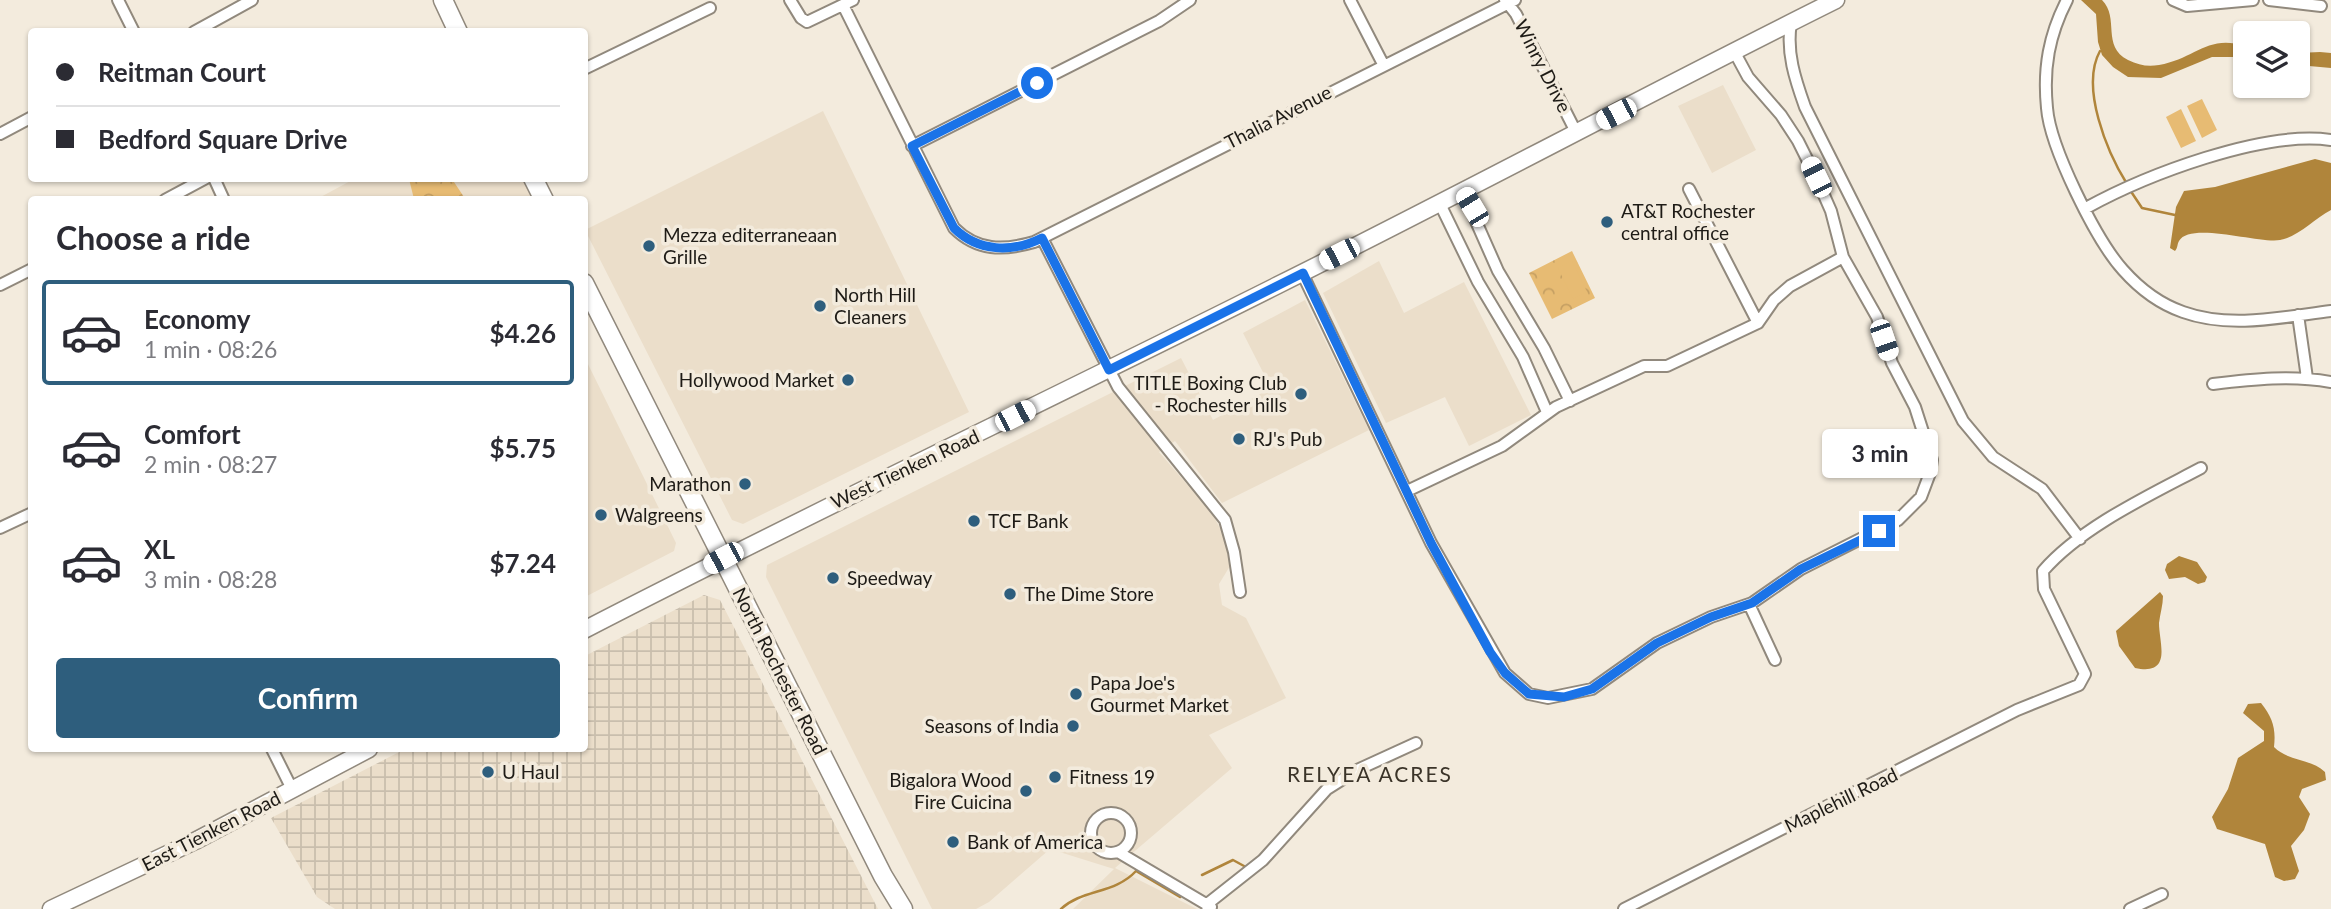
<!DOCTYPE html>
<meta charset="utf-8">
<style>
body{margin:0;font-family:Lato,sans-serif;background:#f2f2f3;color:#2b2b33;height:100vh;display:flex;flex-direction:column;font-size:26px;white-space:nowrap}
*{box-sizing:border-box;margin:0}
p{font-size:23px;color:#7c7c81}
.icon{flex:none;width:38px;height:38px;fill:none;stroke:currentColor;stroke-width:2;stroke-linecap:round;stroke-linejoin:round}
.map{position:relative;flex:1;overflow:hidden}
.drawer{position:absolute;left:28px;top:196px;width:560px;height:556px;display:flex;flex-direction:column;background:#fff;border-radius:7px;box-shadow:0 2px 5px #0004}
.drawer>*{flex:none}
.top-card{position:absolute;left:28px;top:28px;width:560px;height:154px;border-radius:7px;box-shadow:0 2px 5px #0004;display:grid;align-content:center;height:154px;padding:0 28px;background:#fff}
.controls{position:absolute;left:2233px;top:21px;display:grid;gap:14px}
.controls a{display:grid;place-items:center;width:77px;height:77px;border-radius:7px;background:#fff;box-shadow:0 2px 5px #0004;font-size:35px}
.end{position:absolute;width:32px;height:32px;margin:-16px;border:9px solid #1a73e8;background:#fff;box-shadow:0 0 0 4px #fff}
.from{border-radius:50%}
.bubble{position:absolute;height:49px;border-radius:7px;background:#fff;box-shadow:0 2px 5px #0004;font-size:23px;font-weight:700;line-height:49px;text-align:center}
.car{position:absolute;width:21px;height:42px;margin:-21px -10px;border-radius:9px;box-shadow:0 0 5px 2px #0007;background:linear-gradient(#fff 24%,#345 0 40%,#fff 0 76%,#345 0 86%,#fff 0)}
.top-card b{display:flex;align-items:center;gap:24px;height:66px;font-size:26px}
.top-card b+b{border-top:2px solid #e1e1e2}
.top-card i{width:18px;height:18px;background:#2b2b33}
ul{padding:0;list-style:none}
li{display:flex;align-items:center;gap:21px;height:105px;margin:0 14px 10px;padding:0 14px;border:4px solid transparent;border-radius:7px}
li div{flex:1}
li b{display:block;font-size:26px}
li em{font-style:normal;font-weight:700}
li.selected{border-color:#2e5e7d}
li>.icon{width:63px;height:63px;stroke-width:1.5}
h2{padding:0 28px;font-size:32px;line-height:84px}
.primary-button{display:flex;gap:14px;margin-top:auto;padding:14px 28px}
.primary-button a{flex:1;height:80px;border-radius:7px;background:#2e5e7d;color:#fff;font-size:28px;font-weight:700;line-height:80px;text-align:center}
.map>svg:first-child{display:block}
.built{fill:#ebdeca}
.industrial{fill:url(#industrial-grid)}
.forest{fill:url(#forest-crowns)}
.pitch{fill:#e7bb73}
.water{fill:#b0853b}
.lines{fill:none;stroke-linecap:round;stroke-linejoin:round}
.stream{stroke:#b0853b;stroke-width:2.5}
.street-casing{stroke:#91897d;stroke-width:14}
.secondary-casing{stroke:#91897d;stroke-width:19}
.primary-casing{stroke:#91897d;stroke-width:21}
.street{stroke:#fff;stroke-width:10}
.secondary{stroke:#fff;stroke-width:16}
.primary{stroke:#fff;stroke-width:18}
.route{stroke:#1a73e8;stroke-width:9}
.poi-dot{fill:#2e5e7d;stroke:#f3ebdd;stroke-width:2.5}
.labels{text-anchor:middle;stroke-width:7;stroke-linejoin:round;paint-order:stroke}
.street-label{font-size:19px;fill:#1e1b16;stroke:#f3ebdd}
.poi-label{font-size:19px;fill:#1e1b16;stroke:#f3ebdd;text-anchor:start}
.neighbourhood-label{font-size:21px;letter-spacing:2px;fill:#3b3429;stroke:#f3ebdd}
</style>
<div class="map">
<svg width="2331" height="909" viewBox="0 0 2331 909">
<defs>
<pattern id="industrial-grid" width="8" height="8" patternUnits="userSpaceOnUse" patternTransform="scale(1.75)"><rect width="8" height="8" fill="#ebdeca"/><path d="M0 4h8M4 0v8" fill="none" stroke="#c9bead"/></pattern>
<pattern id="forest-crowns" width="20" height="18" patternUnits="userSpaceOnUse" patternTransform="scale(1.75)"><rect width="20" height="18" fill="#e7bb73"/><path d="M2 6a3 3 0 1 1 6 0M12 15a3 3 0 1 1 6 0" fill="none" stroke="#c6a063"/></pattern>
</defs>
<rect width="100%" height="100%" fill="#f3ebdd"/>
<!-- built -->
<path class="built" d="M1723 85 1756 150 1712 173 1678 106Z
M823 111 969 412 743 524 732 520 585 230Z
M356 178 526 179 536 200H315Z
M1379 261 1404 313 1464 282 1531 415 1469 446 1445 397 1386 423 1323 293Z
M1305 300 1369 430 1222 503 1175 441 1159 452 1212 513 1224 536 1230 566 1219 584 1222 605 1246 618 1286 698 1209 735 1232 768 1115 868 1197 909H1073L1114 869 1050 849 989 902 976 909H932L766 577 767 565 1181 358 1213 420 1271 388 1243 333Z
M585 358 676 543 674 551 585 597Z"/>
<!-- industrial -->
<path class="industrial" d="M704 595 720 600 878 909H335L317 897 271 818 405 749H584L585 656Z"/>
<!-- forest -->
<path class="forest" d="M409 179H452L464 197 414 199Z
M1572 251 1595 298 1552 319 1529 273Z"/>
<!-- pitch -->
<path class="pitch" d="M2202 99 2217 130 2202 138 2187 106Z
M2181 109 2196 141 2181 148 2166 117Z
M1572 261 1587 292 1573 299 1558 268Z"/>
<!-- water -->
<path class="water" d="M2081 0H2102C2120 18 2101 46 2128 60 2139 65 2147 67 2159 65 2195 59 2207 34 2245 46V57H2212L2161 78 2128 77 2113 67 2102 55 2098 42 2096 14Z
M2320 52 2331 53V68L2298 65V53Z
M2315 159 2331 163V210C2314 219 2298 237 2280 240 2260 244 2190 221 2179 241 2177 244 2178 248 2175 251L2170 248 2176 207 2184 191 2215 187Z
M2179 556 2197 562 2207 577 2205 582 2198 584 2185 577 2169 579 2165 570 2167 564Z
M2160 592 2163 596C2163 605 2160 614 2159 623 2159 643 2173 676 2135 668L2119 646 2116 631Z
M2261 703C2273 718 2276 729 2274 747 2289 762 2310 758 2325 772L2326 780 2302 789 2299 797 2310 814 2304 830 2291 846 2299 871 2295 879 2284 881 2275 877 2265 844 2217 829 2212 817 2228 789 2238 758 2264 741V731L2243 713 2248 704Z"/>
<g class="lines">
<!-- stream -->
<path class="stream" d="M2100 51C2080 87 2107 152 2127 184
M2130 190 2142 208 2175 215
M1202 875 1233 860 1244 866
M1061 909C1082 889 1115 894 1136 871L1180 897"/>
<!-- street casing -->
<g class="street-casing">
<path id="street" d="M118 0 134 32
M790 0 801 18 807 22 853 0
M1350 0 1383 64
M1505 0 1516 14 1577 134
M2067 0C2049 35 2043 68 2047 108 2050 147 2096 240 2123 270 2139 288 2160 304 2183 312 2230 329 2283 317 2331 311
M2173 0 2187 6 2253 0
M2269 0 2321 6
M843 5 954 228C977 251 1003 251 1034 242L1515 0
M1791 23C1786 52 1795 79 1805 107L1963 421 1993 457 2042 489 2080 539
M194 32 252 0
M584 69 710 8
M0 134 32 117
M912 146 1159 21 1190 0
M214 178 224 200
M1689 189 1758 323
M1463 192 1498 271 1544 348 1570 401
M165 200 206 178
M1440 204 1478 282 1523 357 1547 412
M2086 208C2146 175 2263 130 2331 140
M1042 238 1118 387 1225 520 1234 552 1240 592
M1302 273 1431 543 1505 673 1529 694 1548 698 1592 689 1657 643 1711 617 1752 603 1801 569 1898 520 1921 497 1930 473 1932 460 1915 407 1892 363 1877 317 1843 257 1831 211 1816 177 1798 141 1781 115 1748 77 1735 53
M0 285 32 269
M2298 315 2307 378
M2213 384C2254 379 2291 375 2331 382
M1407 491 1502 446 1556 407 1644 366H1667L1758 323 1774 300 1790 286 1843 257
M0 528 32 513
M1749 604 1775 660
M272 749 293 791
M1091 833a20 20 0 1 1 40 0a20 20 0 1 1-40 0Z
M1118 852 1211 907
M1206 905 1263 860 1327 789 1357 770 1416 743
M1624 909 2017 710 2079 685 2085 674 2044 589 2043 571C2081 527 2150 495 2201 468
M2130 909 2162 894"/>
</g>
<!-- secondary casing -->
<g class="secondary-casing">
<path id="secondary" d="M584 630C814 511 1047 401 1278 285 1465 192 1649 93 1836 0
M51 909 195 841 369 749"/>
</g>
<!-- primary casing -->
<g class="primary-casing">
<path id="primary" d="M443 0 458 32
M533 178 544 200
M584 283 883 876 903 909"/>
</g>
<!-- street -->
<use href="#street" class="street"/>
<!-- secondary -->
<use href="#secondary" class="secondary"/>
<!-- primary -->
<use href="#primary" class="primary"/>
</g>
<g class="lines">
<!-- route -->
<path class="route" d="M1037 83 912 146 954 228C978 252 1012 253 1042 238L1109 370 1303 273 1431 543 1490 652 1505 673 1529 694 1564 697 1592 689 1657 643 1711 617 1752 603 1801 569 1879 531"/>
</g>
<!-- markers -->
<g class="poi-dot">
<circle cx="1607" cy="222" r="7"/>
<circle cx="649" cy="246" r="7"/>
<circle cx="820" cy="306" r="7"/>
<circle cx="848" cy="380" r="7"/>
<circle cx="1301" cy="394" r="7"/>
<circle cx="1239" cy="439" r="7"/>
<circle cx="745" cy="484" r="7"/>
<circle cx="601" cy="515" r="7"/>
<circle cx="974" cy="521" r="7"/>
<circle cx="833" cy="578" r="7"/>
<circle cx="1010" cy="594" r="7"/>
<circle cx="1076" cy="694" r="7"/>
<circle cx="1073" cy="726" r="7"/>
<circle cx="488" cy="772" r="7"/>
<circle cx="1055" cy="777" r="7"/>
<circle cx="1026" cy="791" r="7"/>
<circle cx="953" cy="842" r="7"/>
</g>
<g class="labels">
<!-- street labels -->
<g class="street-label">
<text transform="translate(1543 66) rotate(63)" y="7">Winry Drive</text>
<text transform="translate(1278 117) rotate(-27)" y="7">Thalia Avenue</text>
<text transform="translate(905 469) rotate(-25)" y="7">West Tienken Road</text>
<text transform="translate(780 671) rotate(63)" y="7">North Rochester Road</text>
<text transform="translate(1841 800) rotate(-26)" y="7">Maplehill Road</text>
<text transform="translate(211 831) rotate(-27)" y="7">East Tienken Road</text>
</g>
<!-- poi labels -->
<g class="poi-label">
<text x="1621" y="218">AT&amp;T Rochester<tspan x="1621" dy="22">central office</tspan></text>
<text x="663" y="242">Mezza editerraneaan<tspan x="663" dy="22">Grille</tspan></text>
<text x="834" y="302">North Hill<tspan x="834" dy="22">Cleaners</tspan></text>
<text x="834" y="387" text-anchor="end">Hollywood Market</text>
<text x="1287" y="390" text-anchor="end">TITLE Boxing Club<tspan x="1287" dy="22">- Rochester hills</tspan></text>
<text x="1253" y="446">RJ's Pub</text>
<text x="731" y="491" text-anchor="end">Marathon</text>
<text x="615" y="522">Walgreens</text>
<text x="988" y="528">TCF Bank</text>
<text x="847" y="585">Speedway</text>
<text x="1024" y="601">The Dime Store</text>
<text x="1090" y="690">Papa Joe's<tspan x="1090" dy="22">Gourmet Market</tspan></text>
<text x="1059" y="733" text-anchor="end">Seasons of India</text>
<text x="502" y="779">U Haul</text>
<text x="1069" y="784">Fitness 19</text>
<text x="1012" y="787" text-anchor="end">Bigalora Wood<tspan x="1012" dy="22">Fire Cuicina</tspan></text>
<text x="967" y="849">Bank of America</text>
</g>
<!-- neighbourhood labels -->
<g class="neighbourhood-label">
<text x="1370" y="782">RELYEA ACRES</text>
</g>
</g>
</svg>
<div class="controls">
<a><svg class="icon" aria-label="layers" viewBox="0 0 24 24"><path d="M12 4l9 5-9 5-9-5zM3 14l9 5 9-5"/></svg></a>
</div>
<i class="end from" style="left:1037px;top:83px"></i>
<i class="end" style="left:1879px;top:531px"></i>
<div class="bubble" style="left:1822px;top:429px;width:116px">3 min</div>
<i class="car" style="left:1616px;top:114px;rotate:243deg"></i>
<i class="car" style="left:1816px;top:177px;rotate:334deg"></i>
<i class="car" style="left:1472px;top:207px;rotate:329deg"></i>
<i class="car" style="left:1339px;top:254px;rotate:243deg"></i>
<i class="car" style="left:1884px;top:340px;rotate:161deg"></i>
<i class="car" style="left:1015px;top:416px;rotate:63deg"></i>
<i class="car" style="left:723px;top:558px;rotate:242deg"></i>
<div class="top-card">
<b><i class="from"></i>Reitman Court</b>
<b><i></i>Bedford Square Drive</b>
</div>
<section class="drawer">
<h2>Choose a ride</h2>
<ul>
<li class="selected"><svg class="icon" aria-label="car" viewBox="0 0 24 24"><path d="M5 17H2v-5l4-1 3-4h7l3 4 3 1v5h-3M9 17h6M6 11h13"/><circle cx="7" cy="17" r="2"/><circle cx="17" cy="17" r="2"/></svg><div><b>Economy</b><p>1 min · 08:26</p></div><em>$4.26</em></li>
<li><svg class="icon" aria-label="car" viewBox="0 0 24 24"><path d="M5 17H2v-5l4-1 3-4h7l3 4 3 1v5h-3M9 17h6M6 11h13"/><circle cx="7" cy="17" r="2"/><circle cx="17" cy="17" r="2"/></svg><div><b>Comfort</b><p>2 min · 08:27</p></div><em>$5.75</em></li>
<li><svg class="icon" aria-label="car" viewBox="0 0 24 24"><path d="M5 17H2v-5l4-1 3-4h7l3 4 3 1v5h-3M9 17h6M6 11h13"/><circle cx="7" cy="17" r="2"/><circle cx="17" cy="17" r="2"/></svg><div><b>XL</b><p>3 min · 08:28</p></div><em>$7.24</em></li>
</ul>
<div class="primary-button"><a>Confirm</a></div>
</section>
</div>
